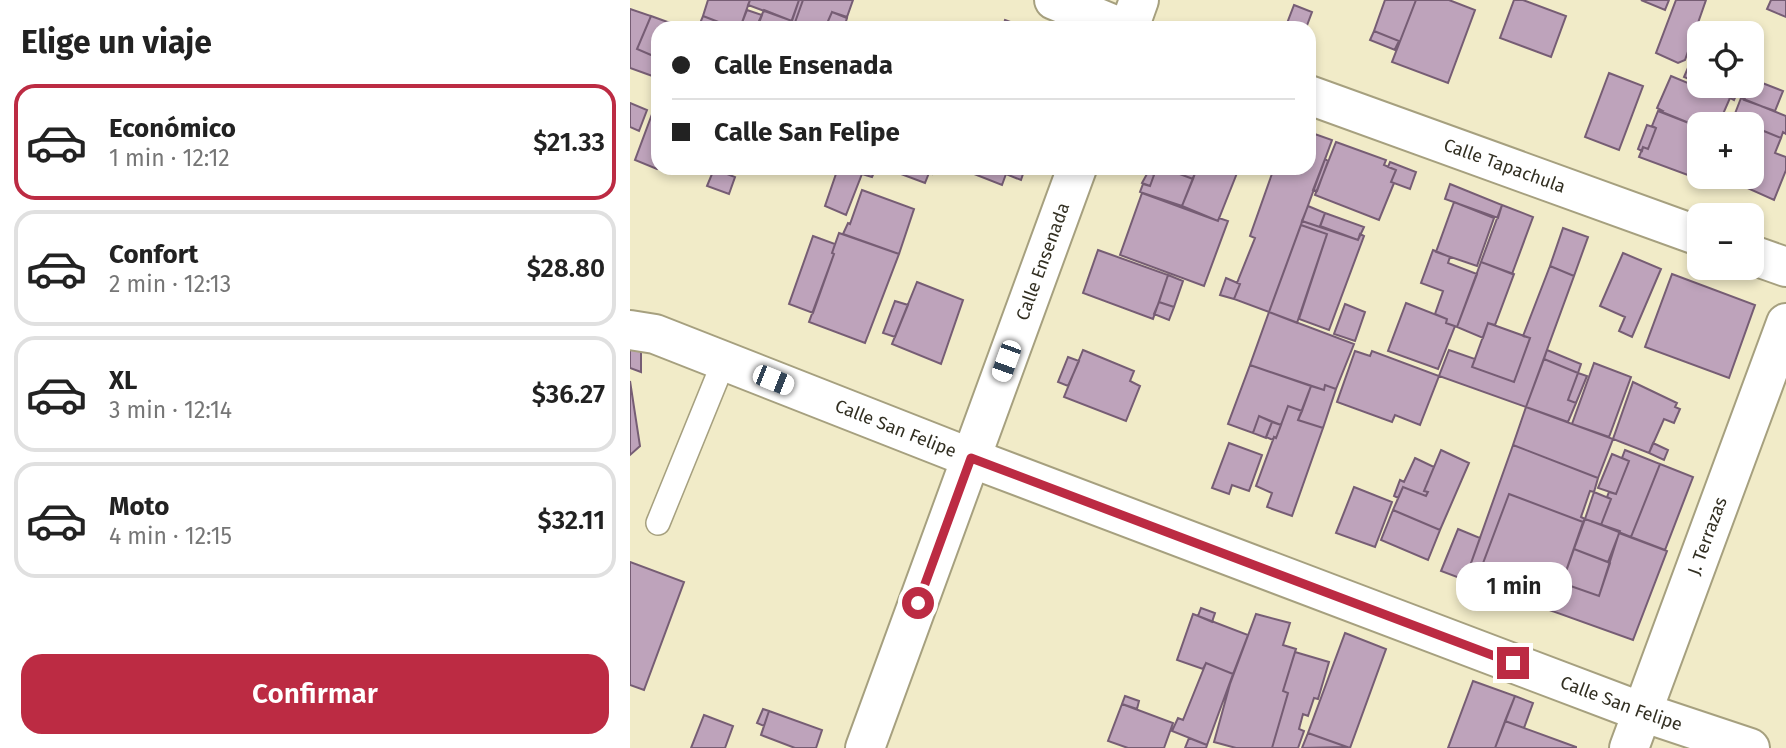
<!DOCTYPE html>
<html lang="es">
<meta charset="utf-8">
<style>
body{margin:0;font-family:"Fira Sans",sans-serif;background:#f6f6f6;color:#222;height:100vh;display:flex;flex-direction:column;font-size:26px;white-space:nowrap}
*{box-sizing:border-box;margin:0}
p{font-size:23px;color:#767676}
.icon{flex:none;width:38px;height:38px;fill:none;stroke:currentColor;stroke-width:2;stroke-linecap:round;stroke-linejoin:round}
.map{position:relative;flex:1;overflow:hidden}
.side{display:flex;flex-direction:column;background:#fff;width:630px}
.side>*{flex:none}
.guide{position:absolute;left:21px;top:21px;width:665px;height:154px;border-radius:21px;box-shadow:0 4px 10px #0003;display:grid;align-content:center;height:154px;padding:0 21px;background:#fff}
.controls{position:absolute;left:1057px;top:21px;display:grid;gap:14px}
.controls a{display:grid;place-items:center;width:77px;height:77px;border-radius:14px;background:#fff;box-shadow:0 4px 10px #0003;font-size:35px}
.end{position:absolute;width:32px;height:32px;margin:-16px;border:9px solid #bc2b43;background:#fff;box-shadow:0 0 0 4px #fff}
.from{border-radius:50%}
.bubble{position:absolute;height:49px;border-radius:21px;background:#fff;box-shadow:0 4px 10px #0003;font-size:23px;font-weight:600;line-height:49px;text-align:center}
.car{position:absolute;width:21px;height:42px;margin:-21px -10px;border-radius:9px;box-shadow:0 0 5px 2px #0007;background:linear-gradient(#fff 24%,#345 0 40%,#fff 0 76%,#345 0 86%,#fff 0)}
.guide b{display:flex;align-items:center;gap:24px;height:66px;font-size:26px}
.guide b+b{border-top:2px solid #e0e0e0}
.guide i{width:18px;height:18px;background:#222}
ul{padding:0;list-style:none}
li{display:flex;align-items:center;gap:21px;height:116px;margin:0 14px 10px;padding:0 7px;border:4px solid #e0e0e0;border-radius:21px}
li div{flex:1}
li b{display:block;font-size:26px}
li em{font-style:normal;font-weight:600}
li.on{border-color:#bc2b43}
li>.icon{width:63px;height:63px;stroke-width:1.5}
h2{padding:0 21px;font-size:32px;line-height:84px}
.cta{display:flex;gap:14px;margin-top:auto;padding:14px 21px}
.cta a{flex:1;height:80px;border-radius:21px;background:#bc2b43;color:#fff;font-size:28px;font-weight:600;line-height:80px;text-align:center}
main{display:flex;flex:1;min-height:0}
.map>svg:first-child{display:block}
.building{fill:#bea3bb;stroke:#765d74;stroke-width:2}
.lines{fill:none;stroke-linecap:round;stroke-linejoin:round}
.service-casing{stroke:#a6a07f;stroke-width:26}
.minor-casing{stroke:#a6a07f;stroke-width:42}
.service{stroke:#fff;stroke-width:23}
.minor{stroke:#fff;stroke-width:38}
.route{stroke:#bc2b43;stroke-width:9}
.labels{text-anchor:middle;stroke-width:6;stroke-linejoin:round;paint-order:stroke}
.street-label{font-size:18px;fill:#322f22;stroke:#fff}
</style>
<main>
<section class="side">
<h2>Elige un viaje</h2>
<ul>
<li class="on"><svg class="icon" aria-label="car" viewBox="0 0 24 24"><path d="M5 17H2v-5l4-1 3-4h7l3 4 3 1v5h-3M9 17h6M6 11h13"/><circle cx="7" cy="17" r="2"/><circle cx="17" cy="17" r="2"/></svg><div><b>Económico</b><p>1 min · 12:12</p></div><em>$21.33</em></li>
<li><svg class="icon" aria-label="car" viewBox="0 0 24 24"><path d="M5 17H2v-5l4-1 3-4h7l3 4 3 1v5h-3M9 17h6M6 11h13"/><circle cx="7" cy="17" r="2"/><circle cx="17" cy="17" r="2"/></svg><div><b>Confort</b><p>2 min · 12:13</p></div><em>$28.80</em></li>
<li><svg class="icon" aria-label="car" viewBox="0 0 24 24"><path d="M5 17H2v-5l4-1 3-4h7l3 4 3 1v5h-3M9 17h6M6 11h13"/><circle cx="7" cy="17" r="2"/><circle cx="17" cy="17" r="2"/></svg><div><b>XL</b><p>3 min · 12:14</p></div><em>$36.27</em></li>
<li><svg class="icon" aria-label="car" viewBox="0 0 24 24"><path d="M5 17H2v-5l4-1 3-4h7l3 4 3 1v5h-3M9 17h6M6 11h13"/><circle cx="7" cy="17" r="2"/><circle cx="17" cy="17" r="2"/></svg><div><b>Moto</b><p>4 min · 12:15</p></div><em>$32.11</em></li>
</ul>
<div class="cta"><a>Confirmar</a></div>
</section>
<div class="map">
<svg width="1156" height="748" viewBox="0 0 1156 748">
<rect width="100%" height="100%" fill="#f1ebc8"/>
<!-- building -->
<path class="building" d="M78 0H120L110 28H104L73 16Z
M120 0H169L162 21 118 5Z
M169 0H173L163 28H159Z
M173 0H223L217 17 202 12 195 28H163Z
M755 0H786L767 49H765L769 41 744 31Z
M786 0H819L845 10 818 83 762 62Z
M884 0H893L936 16 921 57 870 38Z
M1011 0H1039L1035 10Z
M1046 0H1076L1055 60 1048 63 1026 53Z
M1141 0H1156V17L1137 9Z
M664 5 682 12 676 28 656 26Z
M0 9 21 16 7 49 28 58V78L0 68Z
M117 10 132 15 127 28H110Z
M134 10 162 21 159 28H147L129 21Z
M202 12 217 18 214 28H195Z
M21 16 54 28H28V58L7 49Z
M73 16 104 28H68Z
M375 20 397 28H373Z
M744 31 769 41 765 50 740 40Z
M1063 56 1069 58V83L1054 77Z
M979 73 1013 86 989 150 955 137Z
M1041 76 1060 84 1061 80 1069 83V86H1074L1100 98 1093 114 1098 115 1095 124H1069V127L1032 112 1033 111 1027 108Z
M1122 79 1153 91 1145 111 1114 100 1120 86H1122Z
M1074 86H1102L1097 96Z
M1102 86H1110L1104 100 1097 96Z
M28 98V167L27 169 5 160Z
M1111 98 1156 116V134L1153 132 1151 138 1124 127 1122 132V124H1101Z
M0 103 17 110 9 131 0 127Z
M1028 111 1069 127V177H1076L1074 181 1009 157 1013 147 1018 149 1026 128 1022 126Z
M1017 125 1026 128 1018 149 1013 147 1012 151 1008 149Z
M1124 127 1151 138 1145 153 1156 157V170L1144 200 1104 182 1106 177H1122V132Z
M679 132 702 140 639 312 604 299 610 284 607 283 625 238 620 236 644 168H679Z
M706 142 756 160 754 165 766 170 761 182 764 183 749 220 685 195Z
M695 159 698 161 687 191 683 190Z
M760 162 786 172 780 189 761 182 766 170 758 167Z
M208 168H246L242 177 232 174 216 215 195 206Z
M255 168H299L304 170 302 174 299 173 295 183Z
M347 168H395L391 180 376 174 372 185 344 174Z
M519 168H534L563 179 552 206 510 192 513 184 520 186 524 175 518 172Z
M534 168H567L563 179Z
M567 168H609L588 221 552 206Z
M84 169 105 177 99 194 77 186Z
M518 172 524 175 520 186 512 183Z
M1076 177H1091L1087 185 1074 181Z
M820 184 872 205 868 218 815 199Z
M232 190 284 209 269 254 213 234 218 223 220 224Z
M512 193 588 221 589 218 598 221 574 286 490 255Z
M824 202 864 218 847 266 806 252Z
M872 205 903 217 882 274 851 262Z
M678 206 695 213 690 227 672 221Z
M695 213 734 227 728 240 690 226Z
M672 221 728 240 730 234 734 236 699 330 669 319 697 234 671 225Z
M671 225 697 234 667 323 639 312Z
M933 228 958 237 944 276 920 266Z
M209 233 269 254 235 343 179 322 204 254 202 253Z
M183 236 205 244 202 253 204 254 183 313 159 304Z
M468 250 538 275 523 319 453 293Z
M803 250 820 257 818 263 847 274 827 327 816 323 817 319 805 314 813 291 791 283Z
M993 253 1031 269 1002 337 989 331 995 317 970 306Z
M851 262 884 274 865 325 858 323 853 338 827 327Z
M920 266 944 276 896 407 809 376 819 350 845 359 842 367 884 382 900 338 893 336Z
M1042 274 1125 305 1099 378 1015 347Z
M538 275 553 281 544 307 529 302Z
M596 278 610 284 604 299 590 295Z
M287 282 333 300 311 364 262 344Z
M265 301 278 305 265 337 253 333Z
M529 302 544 307 539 320 524 314Z
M776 303 817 319 816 323 825 326 808 369 758 351Z
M715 304 735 312 725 341 704 334Z
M639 312 724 344 706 389 695 385 694 390 620 365Z
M858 323 900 338 884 382 842 367Z
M11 347V372L0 368V349Z
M453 350 504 371 500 381 510 386 496 421 434 397Z
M917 350 951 364 948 373 914 359Z
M725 351 740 356 742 351 809 376 790 425 765 415 762 422 707 402Z
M438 357 449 361 438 386 428 382Z
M914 359 948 373 938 400 946 403 938 422 896 407Z
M964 363 1001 377 979 437 942 424Z
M620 365 681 386 672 411 658 406 651 425 629 416 623 433 598 424Z
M948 373 957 376 946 403 938 400Z
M0 381 10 446 0 455Z
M1003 382 1047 403 1045 407 1050 409 1044 423 1034 419 1019 453 983 439Z
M695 385 706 389 693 428 668 420 681 386 694 390Z
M658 406 672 411 668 420 693 428 662 516 637 507 642 493 626 486 644 437 646 438Z
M896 407 983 439 968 478 883 445Z
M629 416 642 422 636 438 623 433Z
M642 422 651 425 646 438 644 437 643 440 636 437Z
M599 443 632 455 619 491 602 485 599 494 582 488Z
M1023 443 1038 450 1034 460 1019 453Z
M883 445 968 478 964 492 960 491 951 517 955 519 953 522 879 494 852 566 928 594 922 611 835 580Z
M811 450 839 463 810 530 763 510 773 487 796 496 798 492 794 491Z
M995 450 1030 464 1001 537 971 525 981 499 977 497 979 492 986 494 999 461 992 458Z
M982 454 999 461 986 494 968 488Z
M785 458 804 467 794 491 798 492 796 496 773 487 768 498 764 496 770 480 774 482Z
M1030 464 1063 477 1035 550 1001 537Z
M724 487 762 502 745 547 706 533Z
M964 492 981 499 971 525 955 519Z
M879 494 953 522 928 594 852 566Z
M763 510 810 530 798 560 751 540Z
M955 519 990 531 978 562 944 549Z
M828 529 850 538 835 580 811 571Z
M989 533 1037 551 1003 640 922 611 932 583 969 596Z
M944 549 980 563 969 596 932 583Z
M0 562 54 582 14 690 0 685Z
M571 608 585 613 582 622 568 616Z
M563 614 618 635 603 674 576 663 573 669 547 660Z
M626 614 660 623 653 645 666 649 653 691 658 693 642 748H606L584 742 600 684Z
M715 633 756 649 720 748 678 733Z
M665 652 699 662 688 699 684 698 678 716 673 714 669 729 674 731 668 748H642L658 693 653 691Z
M576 663 603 674 577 745 542 731 548 718 553 720Z
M843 681 885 696 865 748H818Z
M495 696 509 701 507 709 492 704Z
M885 696 903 703 894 728 875 721Z
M492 704 543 723 534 748H498L478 741Z
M133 709 139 711 134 726 127 723Z
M139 711 192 730 186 748H165L131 735Z
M74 715 103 726 95 748H61Z
M875 721 946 747V748H865Z
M678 733 717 747 672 748Z
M559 738 577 745 576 748H555Z"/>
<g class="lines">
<!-- service casing -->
<g class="service-casing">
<path id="service" d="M28 523 94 361"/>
</g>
<!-- minor casing -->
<g class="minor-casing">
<g id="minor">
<path d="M424 0 492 28"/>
<path d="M499 28 509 0"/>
<path id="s1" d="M679 95 1069 236"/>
<path d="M1122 255 1156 267"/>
<path id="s2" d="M0 330 25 334 341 458 1012 712 1120 748"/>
<path id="s3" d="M235 748 447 168"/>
<path id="s4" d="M999 748 1156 323"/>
</g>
</g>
<!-- service -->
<use href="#service" class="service"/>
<!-- minor -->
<use href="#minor" class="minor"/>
</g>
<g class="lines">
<!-- route -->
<path class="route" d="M288 603 341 458 883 663"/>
</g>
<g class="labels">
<!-- street labels -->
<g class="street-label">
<text dy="6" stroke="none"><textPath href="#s1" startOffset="208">Calle Tapachula</textPath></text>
<text dy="6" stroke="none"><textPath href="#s3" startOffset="518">Calle Ensenada</textPath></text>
<text dy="6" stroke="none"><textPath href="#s2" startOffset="284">Calle San Felipe</textPath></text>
<text dy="6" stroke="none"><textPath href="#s4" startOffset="226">J. Terrazas</textPath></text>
<text dy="6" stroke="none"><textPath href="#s2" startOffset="1060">Calle San Felipe</textPath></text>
</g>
</g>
</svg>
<div class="controls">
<a><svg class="icon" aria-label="locate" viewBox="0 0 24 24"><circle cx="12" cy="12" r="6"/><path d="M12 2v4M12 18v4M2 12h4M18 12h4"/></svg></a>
<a>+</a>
<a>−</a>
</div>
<i class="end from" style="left:288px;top:603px"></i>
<i class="end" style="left:883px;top:663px"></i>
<div class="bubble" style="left:826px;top:562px;width:116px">1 min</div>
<i class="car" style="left:376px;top:361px;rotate:200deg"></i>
<i class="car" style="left:143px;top:380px;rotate:112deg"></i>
<div class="guide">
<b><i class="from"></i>Calle Ensenada</b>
<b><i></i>Calle San Felipe</b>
</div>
</div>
</main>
